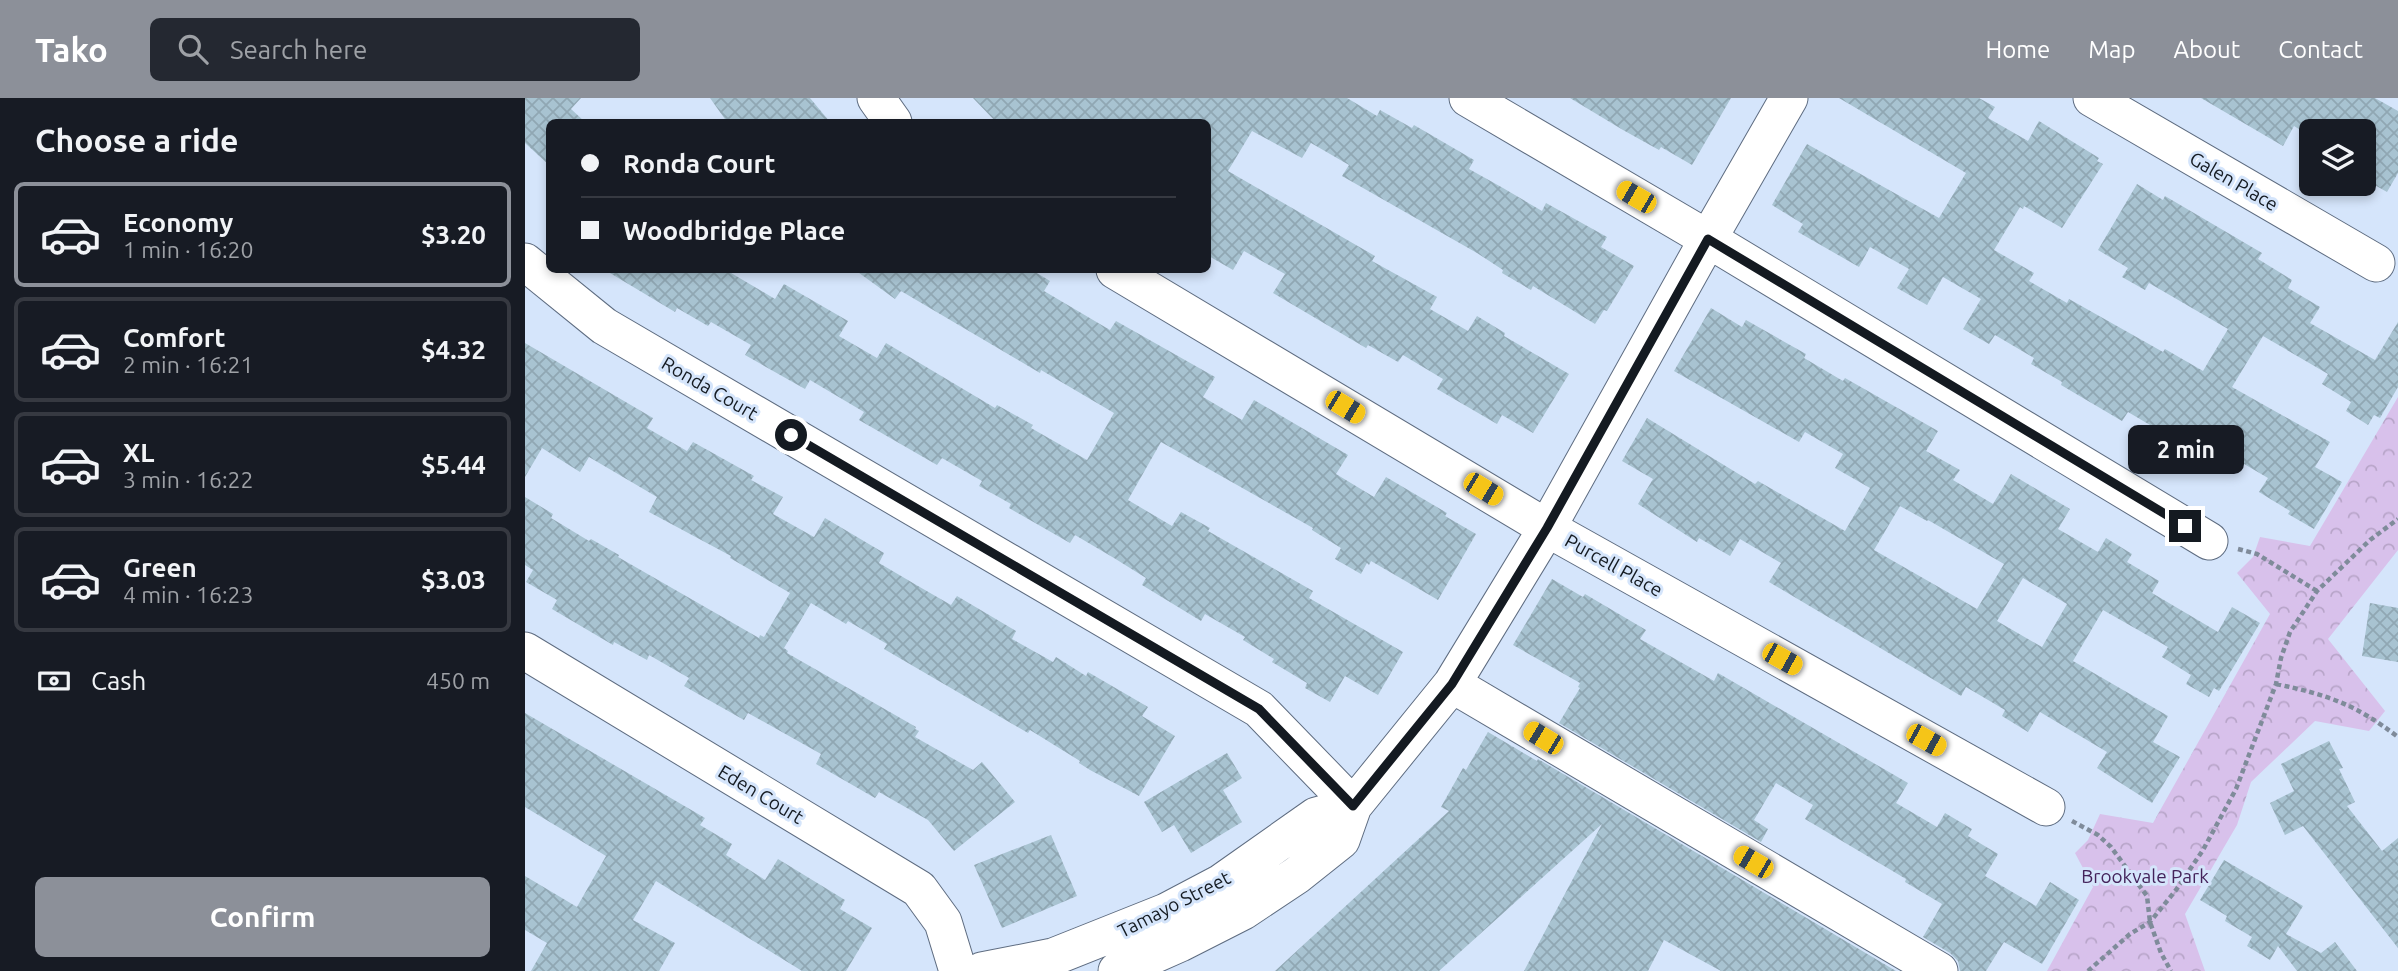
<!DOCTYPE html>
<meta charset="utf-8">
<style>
body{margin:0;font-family:Ubuntu,sans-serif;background:#242831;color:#f1f3f6;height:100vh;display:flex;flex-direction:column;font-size:26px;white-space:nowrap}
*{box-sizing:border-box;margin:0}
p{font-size:23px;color:#9ea1a6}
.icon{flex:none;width:38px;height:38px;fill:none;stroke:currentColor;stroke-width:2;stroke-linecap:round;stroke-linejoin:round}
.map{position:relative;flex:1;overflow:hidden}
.sheet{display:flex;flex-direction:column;background:#171b24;width:525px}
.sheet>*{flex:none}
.hud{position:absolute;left:21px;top:21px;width:665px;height:154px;border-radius:10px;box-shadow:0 4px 10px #0003;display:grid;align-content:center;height:154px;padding:0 35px;background:#171b24}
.controls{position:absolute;left:1774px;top:21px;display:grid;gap:14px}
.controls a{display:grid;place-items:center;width:77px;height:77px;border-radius:10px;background:#171b24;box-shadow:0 4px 10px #0003;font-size:35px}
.end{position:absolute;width:32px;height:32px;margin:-16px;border:9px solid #141a21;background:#fff;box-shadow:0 0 0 4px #fff}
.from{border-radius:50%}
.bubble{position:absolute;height:49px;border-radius:10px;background:#171b24;box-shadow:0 4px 10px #0003;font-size:23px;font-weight:600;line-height:49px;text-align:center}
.car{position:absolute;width:21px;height:42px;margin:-21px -10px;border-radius:9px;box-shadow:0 0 5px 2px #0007;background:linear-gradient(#f5c518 24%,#345 0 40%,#f5c518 0 76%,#345 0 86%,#f5c518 0)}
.hud b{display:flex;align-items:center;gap:24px;height:66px;font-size:26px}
.hud b+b{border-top:2px solid #363941}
.hud i{width:18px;height:18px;background:#f1f3f6}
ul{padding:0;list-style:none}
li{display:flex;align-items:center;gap:21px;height:105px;margin:0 14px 10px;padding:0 21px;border:4px solid #363941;border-radius:10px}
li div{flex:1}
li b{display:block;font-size:26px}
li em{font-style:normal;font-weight:600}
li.current{border-color:#8c9099}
li>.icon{width:63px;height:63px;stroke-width:1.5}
h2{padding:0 35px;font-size:32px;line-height:84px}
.pay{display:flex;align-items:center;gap:18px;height:77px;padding:0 35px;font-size:26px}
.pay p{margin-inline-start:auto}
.cta{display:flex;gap:14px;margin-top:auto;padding:14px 35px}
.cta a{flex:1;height:80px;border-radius:10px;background:#8c9099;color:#fff;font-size:28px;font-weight:600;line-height:80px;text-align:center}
header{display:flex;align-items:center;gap:42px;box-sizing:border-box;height:98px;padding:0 35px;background:#8c9099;color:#fff}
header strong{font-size:33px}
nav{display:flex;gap:38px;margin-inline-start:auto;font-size:24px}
.search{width:490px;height:63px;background:#242831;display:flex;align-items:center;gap:18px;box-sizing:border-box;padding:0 24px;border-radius:10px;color:#9ea1a6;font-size:26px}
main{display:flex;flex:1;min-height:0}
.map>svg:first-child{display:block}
.forest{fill:url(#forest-crowns)}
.building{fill:url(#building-cross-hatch);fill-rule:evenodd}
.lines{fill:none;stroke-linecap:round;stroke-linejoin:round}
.minor-casing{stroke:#5e6c80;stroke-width:39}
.path{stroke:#7f8b9a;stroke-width:4.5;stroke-dasharray:5 3.5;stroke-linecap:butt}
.minor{stroke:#fff;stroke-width:37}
.route{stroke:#141a21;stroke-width:9}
.labels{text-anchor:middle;stroke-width:6;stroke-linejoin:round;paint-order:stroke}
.street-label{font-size:19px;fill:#141a21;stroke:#d5e5fb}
.park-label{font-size:19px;fill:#44235b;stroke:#d5e5fb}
</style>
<header>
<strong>Tako</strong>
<div class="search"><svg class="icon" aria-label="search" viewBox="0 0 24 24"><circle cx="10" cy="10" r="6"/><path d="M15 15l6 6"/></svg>Search here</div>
<nav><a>Home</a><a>Map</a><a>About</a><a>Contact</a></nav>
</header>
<main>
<section class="sheet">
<h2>Choose a ride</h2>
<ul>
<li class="current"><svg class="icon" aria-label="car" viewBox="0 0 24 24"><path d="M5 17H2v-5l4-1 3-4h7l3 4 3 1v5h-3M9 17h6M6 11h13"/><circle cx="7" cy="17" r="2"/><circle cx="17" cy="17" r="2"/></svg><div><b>Economy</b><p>1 min · 16:20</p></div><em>$3.20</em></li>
<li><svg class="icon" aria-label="car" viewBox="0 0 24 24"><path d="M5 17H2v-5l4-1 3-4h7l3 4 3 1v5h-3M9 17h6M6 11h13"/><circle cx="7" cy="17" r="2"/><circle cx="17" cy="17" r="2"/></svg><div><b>Comfort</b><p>2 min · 16:21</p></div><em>$4.32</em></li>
<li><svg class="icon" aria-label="car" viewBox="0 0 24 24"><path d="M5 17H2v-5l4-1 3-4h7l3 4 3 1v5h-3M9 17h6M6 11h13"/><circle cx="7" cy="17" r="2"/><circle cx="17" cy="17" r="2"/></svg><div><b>XL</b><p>3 min · 16:22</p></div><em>$5.44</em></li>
<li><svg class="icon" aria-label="car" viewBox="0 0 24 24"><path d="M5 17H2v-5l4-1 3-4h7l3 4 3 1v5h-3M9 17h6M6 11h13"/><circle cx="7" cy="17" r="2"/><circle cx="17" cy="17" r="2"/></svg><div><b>Green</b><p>4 min · 16:23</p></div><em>$3.03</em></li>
</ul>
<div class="pay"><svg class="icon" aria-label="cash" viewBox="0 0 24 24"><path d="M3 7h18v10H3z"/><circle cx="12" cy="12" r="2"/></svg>Cash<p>450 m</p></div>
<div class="cta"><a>Confirm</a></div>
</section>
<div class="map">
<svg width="1873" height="873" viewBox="0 0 1873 873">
<defs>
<pattern id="forest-crowns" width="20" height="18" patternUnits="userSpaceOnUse" patternTransform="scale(1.75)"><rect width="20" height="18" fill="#d8c1eb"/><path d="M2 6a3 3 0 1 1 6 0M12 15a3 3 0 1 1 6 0" fill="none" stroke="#b8a5c9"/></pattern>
<pattern id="building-cross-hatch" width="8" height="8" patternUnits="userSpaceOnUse" patternTransform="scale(1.75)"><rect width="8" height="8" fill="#a8c3d1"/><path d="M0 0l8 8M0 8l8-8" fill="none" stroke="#90a7b3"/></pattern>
</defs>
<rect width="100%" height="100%" fill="#d5e5fb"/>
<!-- forest -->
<path class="forest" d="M1873 299V452L1803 541 1860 613 1844 633 1790 623 1726 684 1712 727 1660 816 1680 873H1522L1568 789 1550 755 1563 742 1575 716 1628 725 1745 516 1712 475 1728 459 1735 439 1785 448Z"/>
<!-- building -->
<path class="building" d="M0 0H56L46 11 60 24H24V67L0 45Z
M185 0H285L305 24H202Z
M448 0H822L852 18 855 12 887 30 889 27 949 62 944 71 978 90 1017 113 1021 105 1082 139 1076 149 1109 168 1082 213 1079 212 1070 226 1008 188 1006 192 977 175 978 172 952 155 817 78 824 67 786 45 777 60 727 33 703 73 850 158 847 163 912 199 905 211 943 233 952 218 980 235 979 238 1044 276 1008 335 977 317 972 326 912 291 918 281 878 257 873 264 843 247 841 250 748 195 760 176 719 153 708 172 682 157V24H471Z
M1045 0H1206L1167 67 1136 49 1134 52 1098 32Z
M1314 0H1454L1470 9 1463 20 1503 43 1514 23 1574 60 1572 63 1578 66 1537 130 1499 108 1498 111 1495 109 1469 152 1509 175 1504 183 1542 205 1544 201 1638 254 1640 251 1678 273 1703 231 1624 185 1620 192 1597 179 1603 170 1573 152 1612 86 1638 102 1640 98 1737 155 1733 161 1767 182 1763 190 1795 209 1785 225 1850 262 1873 224V289L1855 320 1849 317 1843 327 1821 313 1826 304 1797 286 1803 276 1738 238 1707 289 1805 344 1790 369 1817 384 1789 431 1763 416 1765 413 1734 394 1743 380 1675 340 1664 360 1638 344 1642 337 1603 314 1597 323 1536 287 1537 284 1506 266 1509 260 1470 237 1464 246 1438 231 1456 201 1418 179 1402 207 1372 190 1384 171 1345 149 1334 169 1273 134 1278 126 1247 107 1282 46 1414 120 1441 75Z
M1676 0H1850L1873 13V75L1862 94 1839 81V33H1777L1769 28 1758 48Z
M80 172H201L250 201 259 186 323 223 314 238 352 260 361 245 470 310 472 307 508 327 506 330 562 362 589 315 516 272 515 275 376 193 370 201 330 172H507L525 183 519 193 585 232 591 223 690 279 678 299 717 322 729 302 823 357 811 376 849 399 861 379 922 415 920 418 951 436 913 502 846 463 844 467 842 465 836 476 810 461 816 450 787 432 788 430 636 344 603 402 647 428 656 414 685 430 683 433 788 493 784 500 878 554 853 597 820 578 805 604 780 590 782 585 747 564 749 561 718 542 720 539 680 516 676 523 617 487 621 480 589 460 550 437 545 445 484 410 486 406 454 388 457 383 417 360 412 367 334 322 339 314 285 282 280 291 220 257 226 247 186 224 183 228 152 210 150 214Z
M1186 210 1217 229 1221 222 1281 256 1279 260 1318 283 1320 280 1413 333 1401 353 1435 372 1428 382 1468 406 1486 376 1545 411 1533 431 1573 454 1581 440 1607 456 1602 464 1634 483 1627 495 1693 534 1707 509 1735 525 1694 593 1689 590 1684 599 1661 586 1666 577 1637 559 1643 549 1578 512 1548 563 1643 618 1628 644 1655 659 1627 705 1572 670 1582 654 1515 614 1503 634 1477 618 1480 612 1441 589 1436 598 1244 484 1256 465 1215 441 1205 458 1174 440 1172 444 1113 406 1128 381 1097 363 1122 320 1230 386 1233 383 1320 433 1345 390 1310 370 1318 356 1280 334 1274 344 1149 273ZM1375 408 1402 423 1403 422 1479 466 1452 511 1349 452ZM1498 480 1542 506 1517 549 1472 523Z
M0 245 128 320 122 330 162 353 168 344 229 378 226 382 258 399 248 416 289 439 300 420 359 455 354 465 393 488 426 507 432 498 491 533 487 541 528 564 531 559 561 578 563 574 623 609 617 618 650 638 614 698 565 672 554 665 555 663 505 632 503 635 359 551 362 546 323 523 321 526 286 505 259 550 263 553 262 555 391 629 390 631 394 633 390 639 448 672 457 664 490 704 429 753 403 722 354 694 350 700 291 666 296 656 223 615 219 622 159 588 164 580 124 557 122 562 89 544 88 547 27 511 32 502 1 484 8 472 0 467V399L28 416 26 420 64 443 66 441 94 457 93 459 234 540 235 537 239 539 265 495 205 460 206 458 124 414 132 399 64 359 55 374 17 350 0 379Z
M1027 481 1058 499 1060 496 1121 532 1115 541 1189 583 1193 575 1383 685 1371 705 1412 729 1420 715 1447 731 1443 738 1473 756 1460 778 1511 808 1525 784 1554 802 1517 866 1479 844 1461 873H1435L1433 863 1425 855 1398 839 1417 806 1380 784 1381 781 1280 721 1288 707 1251 685 1229 722 1243 731 1236 744 1034 625 1055 590 1053 589 1055 585 988 547Z
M1845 505 1873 510V564L1837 558Z
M0 615 180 720 175 727 207 746 201 757 240 782 253 761 320 802 315 811 347 830 321 873H277L131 783 108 822 150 845 134 873H6L22 845 0 832V778L52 809 81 758 0 709Z
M963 634 1012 663 1013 661 1371 873H1196L1139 842 1123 873H999L1077 726 914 873H750L924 713 916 709 938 670 941 672Z
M1804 643 1818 670 1814 671 1830 704 1822 708 1857 753 1873 740V850L1778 728 1760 737 1745 705 1769 693 1756 666Z
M702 655 717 680 698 692 717 724 666 755 649 727 637 734 619 704Z
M526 737 552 798 477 830 449 767Z
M1699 762 1778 808 1761 836 1796 855 1810 844 1832 873H1772L1753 848 1745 862 1722 848 1727 839 1700 823 1702 818 1675 802Z"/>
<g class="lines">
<!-- minor casing -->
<g class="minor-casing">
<path id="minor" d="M351 0 368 24
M943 0 1183 141 1684 443
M1567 0 1851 165
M0 164 79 228 734 611 828 708
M590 172 1022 430 1521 709
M0 553 394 791 418 824 433 873
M927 586 1414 873
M457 873 528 859 641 814 696 785 791 718 828 708
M592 873 655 845 718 813 772 777 816 742 828 708 927 586 1022 430 1183 141 1264 0"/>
</g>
<!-- path -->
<path class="path" d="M1713 451 1732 456 1792 493
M1751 586C1803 597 1830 606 1873 639
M1547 723 1573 737 1586 749 1622 798 1625 824 1636 855 1646 873
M1563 873 1605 836 1625 824 1651 792 1678 752 1711 691 1751 586 1756 560 1765 534 1792 493 1845 442 1873 421"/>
<!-- minor -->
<use href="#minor" class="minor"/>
</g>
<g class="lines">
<!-- route -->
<path class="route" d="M266 337 734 611 828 708 927 586 1022 430 1183 141 1660 428"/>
</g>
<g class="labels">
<!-- street labels -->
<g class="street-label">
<text transform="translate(1709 83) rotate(30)" y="7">Galen Place</text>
<text transform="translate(185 290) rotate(30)" y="7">Ronda Court</text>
<text transform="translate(1089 467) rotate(29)" y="7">Purcell Place</text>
<text transform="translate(236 696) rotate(31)" y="7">Eden Court</text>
<text transform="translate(649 806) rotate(-27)" y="7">Tamayo Street</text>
</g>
<!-- park labels -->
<g class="park-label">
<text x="1620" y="785">Brookvale Park</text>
</g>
</g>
</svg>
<div class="controls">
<a><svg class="icon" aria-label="layers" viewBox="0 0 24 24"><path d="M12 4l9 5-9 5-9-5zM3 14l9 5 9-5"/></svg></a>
</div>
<i class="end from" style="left:266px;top:337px"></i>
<i class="end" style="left:1660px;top:428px"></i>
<div class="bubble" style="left:1603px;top:327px;width:116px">2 min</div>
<i class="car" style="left:1111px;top:99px;rotate:300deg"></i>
<i class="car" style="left:820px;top:309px;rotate:121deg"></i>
<i class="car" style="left:958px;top:391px;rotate:121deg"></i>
<i class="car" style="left:1257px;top:561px;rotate:119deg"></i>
<i class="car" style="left:1018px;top:640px;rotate:301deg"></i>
<i class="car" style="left:1401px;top:642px;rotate:119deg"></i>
<i class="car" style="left:1228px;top:764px;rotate:300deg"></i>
<div class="hud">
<b><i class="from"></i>Ronda Court</b>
<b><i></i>Woodbridge Place</b>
</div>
</div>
</main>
